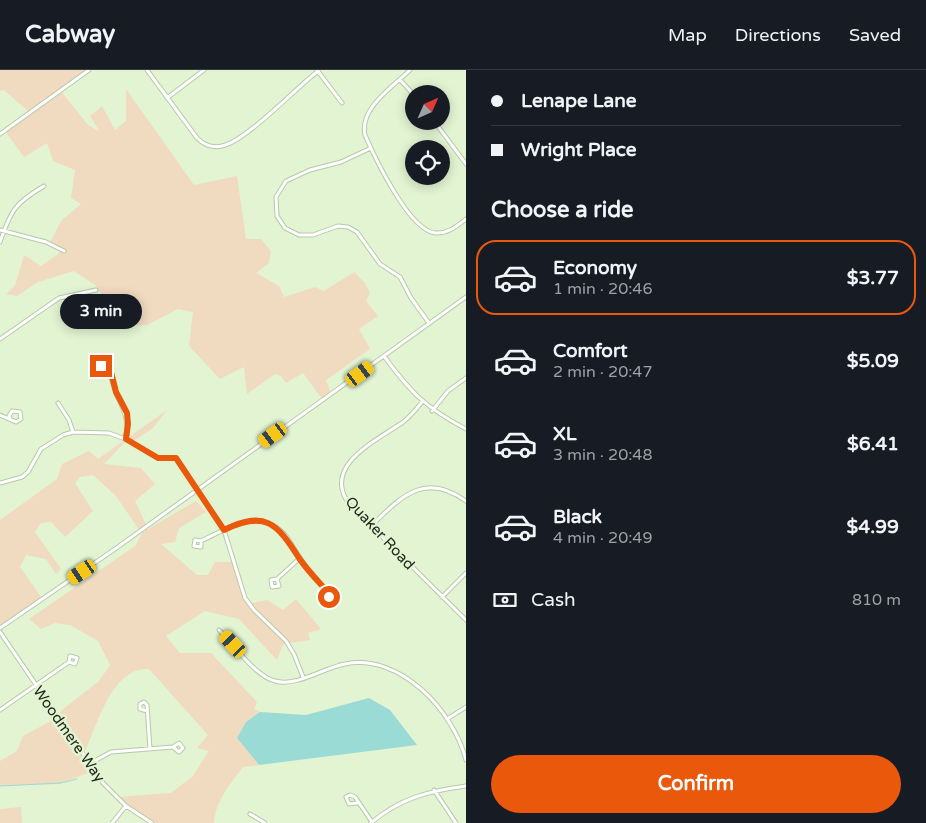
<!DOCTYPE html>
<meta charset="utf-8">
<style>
body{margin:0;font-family:"Varela Round",sans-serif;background:#20242c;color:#f1f3f6;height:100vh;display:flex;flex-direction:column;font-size:19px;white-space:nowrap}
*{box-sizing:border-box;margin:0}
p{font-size:16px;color:#9ea1a6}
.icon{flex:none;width:28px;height:28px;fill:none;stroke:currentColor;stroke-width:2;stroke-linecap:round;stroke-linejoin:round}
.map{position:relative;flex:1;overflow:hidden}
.sheet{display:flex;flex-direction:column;background:#171b24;width:460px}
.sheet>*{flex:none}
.guide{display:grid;align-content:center;height:110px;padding:0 25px;background:#171b24}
.needle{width:32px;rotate:45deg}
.fabs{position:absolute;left:405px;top:15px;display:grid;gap:10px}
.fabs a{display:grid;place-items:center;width:45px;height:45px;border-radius:50%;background:#171b24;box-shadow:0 2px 12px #0003;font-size:25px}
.end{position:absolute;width:22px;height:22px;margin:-11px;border:6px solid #ea580c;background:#fff;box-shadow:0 0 0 2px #fff}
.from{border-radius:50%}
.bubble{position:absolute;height:35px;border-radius:18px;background:#171b24;box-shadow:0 2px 12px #0003;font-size:16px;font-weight:700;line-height:35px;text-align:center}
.car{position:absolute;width:15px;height:30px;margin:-15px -8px;border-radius:6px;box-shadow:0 0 4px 1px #0007;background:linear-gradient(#f5c518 24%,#345 0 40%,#f5c518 0 76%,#345 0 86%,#f5c518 0)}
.guide b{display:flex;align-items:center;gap:18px;height:48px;font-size:19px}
.guide b+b{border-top:1px solid #363941}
.guide i{width:12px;height:12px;background:#f1f3f6}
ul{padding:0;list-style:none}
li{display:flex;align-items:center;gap:15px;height:75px;margin:0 10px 8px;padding:0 15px;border:2px solid transparent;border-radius:20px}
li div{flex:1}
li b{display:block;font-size:19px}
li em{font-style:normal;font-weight:700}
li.selected{border-color:#ea580c}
li>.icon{width:45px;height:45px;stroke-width:1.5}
h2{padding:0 25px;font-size:22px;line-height:60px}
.pay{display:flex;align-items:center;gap:12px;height:55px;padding:0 25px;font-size:19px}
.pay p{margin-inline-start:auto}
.button{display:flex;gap:10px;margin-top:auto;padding:10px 25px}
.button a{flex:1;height:58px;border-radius:30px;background:#ea580c;color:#fff;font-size:20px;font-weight:700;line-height:58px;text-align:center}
header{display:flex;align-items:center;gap:30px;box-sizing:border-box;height:70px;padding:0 25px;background:#171b24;border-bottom:1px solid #363941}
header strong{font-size:24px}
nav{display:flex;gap:28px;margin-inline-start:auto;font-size:18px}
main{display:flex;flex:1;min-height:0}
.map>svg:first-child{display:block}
.green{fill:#f0dac0}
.water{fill:#9bdbd5}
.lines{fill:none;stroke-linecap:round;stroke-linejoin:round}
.stream{stroke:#9bdbd5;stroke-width:1}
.minor-casing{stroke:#b7c9a8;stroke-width:5}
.minor{stroke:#fff;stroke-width:3}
.route{stroke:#ea580c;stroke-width:6}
.labels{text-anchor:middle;stroke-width:5;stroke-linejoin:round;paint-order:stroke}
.street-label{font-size:15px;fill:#22281c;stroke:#e2f4d2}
</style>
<header>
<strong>Cabway</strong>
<nav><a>Map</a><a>Directions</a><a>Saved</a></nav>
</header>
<main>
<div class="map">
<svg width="466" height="753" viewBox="0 0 466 753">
<rect width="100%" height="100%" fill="#e2f4d2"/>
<!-- green -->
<path class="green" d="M0 0H89L61 21 88 55 100 62 90 46 102 36 115 60 126 51V19L194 115 237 106 246 169H261L271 181 269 193 256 203 279 216 284 227 315 217 324 221 354 202 365 213 370 223 366 231 378 246 359 259 370 279 326 310 331 324 323 330 303 303 286 313 281 306 275 304 247 324 244 297 220 309 189 276 193 242 178 239 147 255 120 257 98 230 103 226 95 215 74 201 38 212 17 226 6 224 15 216 24 185 41 196 62 181 50 173 61 151 81 134 71 128 75 100 53 91 47 73 24 87 5 61 29 42 4 20 0 21Z
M167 340 153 358 132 372 127 370 104 394 141 398 155 414 135 431 148 459 196 431 206 442 179 458 175 472 161 474 197 505H208L215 492H234L240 516 248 534 267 530 283 540 296 529 321 559 308 563 310 570 283 574 277 590 239 549 205 541 166 566 180 583H211L257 632 254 639 260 642 246 652 237 668 259 695 243 697C230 714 215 732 214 753H150L116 727 171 723 193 706 209 681 197 678 208 665 149 599C110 596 96 661 82 688L88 703 59 714 0 716V691L17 681 23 666 53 650 62 640 99 611 110 595 98 571 70 555 55 553 41 559 29 549 135 476 142 464 116 426 93 405 80 407 75 413 93 441 65 467 51 452 41 453 35 462 61 499 56 504 46 489 26 485 20 497 41 527 0 558V450L57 409 62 394 89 381 98 389Z
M21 737 22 753H0V739Z"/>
<!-- water -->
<path class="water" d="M369 628 390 640 417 675 259 695 237 668 246 652 260 642 306 645Z"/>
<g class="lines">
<!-- stream -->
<path class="stream" d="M0 716 61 713 77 709"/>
<!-- minor casing -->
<g class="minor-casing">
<path id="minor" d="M147 0 197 68C204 75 213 78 222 76 245 72 297 17 318 1
M317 0 342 33
M410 0C393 17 359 38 365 65 375 88 409 160 435 163 448 164 457 156 466 149
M400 10 414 25
M167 28 204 0
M434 51 466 94
M0 64 89 0
M371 78 341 92 310 100 286 111 276 127 277 146 285 158 299 165H313L338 156 348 157 357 162 380 194 400 207 411 228 429 253
M0 160 46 172 64 181
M0 172C11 140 15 133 44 116
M0 269 59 228 96 220
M384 286C411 323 426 338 466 359
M102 294 109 296 110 307 101 302Z
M111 306C115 332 132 341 125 369
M422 332C416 339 411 346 403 352 378 370 321 395 349 434L466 550
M58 333 69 350 73 362
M432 341 448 321 466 308
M0 345 16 352 21 349 20 342 12 341 9 346 10 349
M0 413 22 407 28 402 41 379 63 365 73 362 109 363 125 369 158 388H176L224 460 245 528 254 540 286 571 294 584 303 607
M371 456C401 427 424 401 466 431
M201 471V477L194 476 195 470 201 471C228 458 261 436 286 466 292 474 297 484 303 492 310 503 324 514 327 526H334L332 519 327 521
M277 509 279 516 272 517 271 510 277 509 300 488
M442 527 466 503
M0 558 115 479 466 227
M219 560C233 574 256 607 275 611 297 617 323 598 345 594 400 583 453 640 466 690
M0 562 103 713 126 736 152 753
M0 640 69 592 70 586 77 588 75 594 69 592
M147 641 140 639V634L144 632 147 635 150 679
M447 649 466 637
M89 694 111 682 173 677 179 673 183 678 179 682 173 677
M434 720 456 753
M357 733 349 734 346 727 350 725 355 727 372 752
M250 744 265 753
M112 753 126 736
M371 753C400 728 429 721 466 716"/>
</g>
<!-- minor -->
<use href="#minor" class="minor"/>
</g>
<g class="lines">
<!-- route -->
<path class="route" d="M101 296 105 294 110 298 116 322 127 343 128 354 126 369 158 388H176L224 460C265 440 277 453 299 488 307 500 317 510 327 521L333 520 334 524 329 527"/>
</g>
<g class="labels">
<!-- street labels -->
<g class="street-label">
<text transform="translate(380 463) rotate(47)" y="5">Quaker Road</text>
<text transform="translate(69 664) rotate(55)" y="5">Woodmere Way</text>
</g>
</g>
</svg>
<div class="fabs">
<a><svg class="needle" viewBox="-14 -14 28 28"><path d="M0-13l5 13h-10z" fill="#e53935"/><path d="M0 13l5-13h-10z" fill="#9ea1a6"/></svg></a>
<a><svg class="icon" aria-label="locate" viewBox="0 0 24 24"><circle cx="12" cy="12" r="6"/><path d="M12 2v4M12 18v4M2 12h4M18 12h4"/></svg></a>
</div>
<i class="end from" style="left:329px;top:527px"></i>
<i class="end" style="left:101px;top:296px"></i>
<div class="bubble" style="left:60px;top:224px;width:82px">3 min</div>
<i class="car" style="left:360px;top:304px;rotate:54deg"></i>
<i class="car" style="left:273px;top:365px;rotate:234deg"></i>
<i class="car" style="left:82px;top:502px;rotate:236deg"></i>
<i class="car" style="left:233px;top:574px;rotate:317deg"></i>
</div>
<section class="sheet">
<div class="guide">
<b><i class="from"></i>Lenape Lane</b>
<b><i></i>Wright Place</b>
</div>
<h2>Choose a ride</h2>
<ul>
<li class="selected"><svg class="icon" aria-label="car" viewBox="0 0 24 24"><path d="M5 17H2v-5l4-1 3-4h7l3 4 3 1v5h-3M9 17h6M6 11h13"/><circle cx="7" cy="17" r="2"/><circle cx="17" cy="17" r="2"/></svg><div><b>Economy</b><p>1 min · 20:46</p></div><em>$3.77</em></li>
<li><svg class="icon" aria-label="car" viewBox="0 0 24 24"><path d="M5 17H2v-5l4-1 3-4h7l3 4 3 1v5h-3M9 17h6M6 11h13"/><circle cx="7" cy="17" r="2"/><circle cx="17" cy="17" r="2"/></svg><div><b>Comfort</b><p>2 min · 20:47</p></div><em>$5.09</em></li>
<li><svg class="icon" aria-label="car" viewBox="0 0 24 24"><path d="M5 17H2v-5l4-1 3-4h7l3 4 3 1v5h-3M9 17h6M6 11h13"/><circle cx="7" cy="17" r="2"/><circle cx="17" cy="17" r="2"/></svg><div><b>XL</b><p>3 min · 20:48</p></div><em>$6.41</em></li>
<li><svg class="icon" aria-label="car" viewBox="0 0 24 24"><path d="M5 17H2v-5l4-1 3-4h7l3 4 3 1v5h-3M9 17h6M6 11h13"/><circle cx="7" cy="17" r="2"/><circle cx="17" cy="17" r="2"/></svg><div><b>Black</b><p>4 min · 20:49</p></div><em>$4.99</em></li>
</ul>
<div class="pay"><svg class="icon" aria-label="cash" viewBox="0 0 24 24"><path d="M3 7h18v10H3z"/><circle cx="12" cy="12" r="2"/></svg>Cash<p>810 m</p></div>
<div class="button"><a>Confirm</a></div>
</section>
</main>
